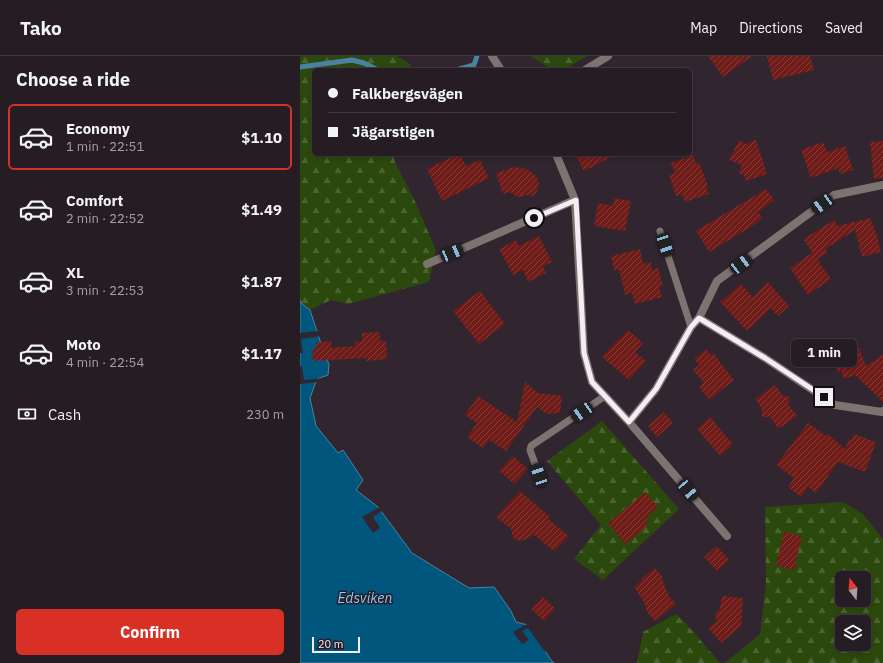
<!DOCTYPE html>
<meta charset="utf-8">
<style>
body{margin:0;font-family:"IBM Plex Sans",sans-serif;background:#312931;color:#f1f3f6;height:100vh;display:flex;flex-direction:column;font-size:15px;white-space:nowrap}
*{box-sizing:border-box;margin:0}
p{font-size:13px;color:#a3a1a6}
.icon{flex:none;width:22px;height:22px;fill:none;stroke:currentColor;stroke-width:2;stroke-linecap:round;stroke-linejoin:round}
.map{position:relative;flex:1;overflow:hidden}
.side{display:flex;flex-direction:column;background:#251c24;width:300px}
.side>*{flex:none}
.banner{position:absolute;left:12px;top:12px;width:380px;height:88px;border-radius:6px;box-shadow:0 2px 6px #0003,0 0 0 1px #423a41;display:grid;align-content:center;height:88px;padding:0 16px;background:#251c24}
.needle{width:26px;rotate:343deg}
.tools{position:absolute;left:535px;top:515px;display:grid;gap:8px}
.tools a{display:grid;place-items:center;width:36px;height:36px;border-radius:6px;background:#251c24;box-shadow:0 2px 6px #0003,0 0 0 1px #423a41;font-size:20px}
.scale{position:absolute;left:12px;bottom:10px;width:48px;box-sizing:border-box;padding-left:4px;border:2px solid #f5edf4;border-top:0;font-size:11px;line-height:14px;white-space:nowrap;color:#f5edf4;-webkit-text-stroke:3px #271c26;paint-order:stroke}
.end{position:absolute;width:18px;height:18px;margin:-9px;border:5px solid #f5edf4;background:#111;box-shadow:0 0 0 2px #111}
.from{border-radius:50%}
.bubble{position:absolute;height:28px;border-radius:6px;background:#251c24;box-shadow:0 2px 6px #0003,0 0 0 1px #423a41;font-size:13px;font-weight:700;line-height:28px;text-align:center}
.car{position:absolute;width:12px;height:24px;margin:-12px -6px;border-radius:5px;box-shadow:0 0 3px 1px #0007;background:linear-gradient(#222 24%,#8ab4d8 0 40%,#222 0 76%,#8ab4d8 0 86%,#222 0)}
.banner b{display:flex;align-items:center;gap:14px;height:38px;font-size:15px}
.banner b+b{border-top:1px solid #423a41}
.banner i{width:10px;height:10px;background:#f1f3f6}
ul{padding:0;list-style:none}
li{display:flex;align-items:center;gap:12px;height:66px;margin:0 8px 6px;padding:0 8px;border:2px solid transparent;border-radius:6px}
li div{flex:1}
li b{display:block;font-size:15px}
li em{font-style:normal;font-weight:700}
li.selected{border-color:#d93025}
li>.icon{width:36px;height:36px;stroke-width:1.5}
h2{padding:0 16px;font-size:18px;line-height:48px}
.pay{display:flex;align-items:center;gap:10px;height:44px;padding:0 16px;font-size:15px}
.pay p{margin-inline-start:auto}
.cta{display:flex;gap:8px;margin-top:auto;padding:8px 16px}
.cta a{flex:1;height:46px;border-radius:6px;background:#d93025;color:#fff;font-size:16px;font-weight:700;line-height:46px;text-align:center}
header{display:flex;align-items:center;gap:24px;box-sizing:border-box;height:56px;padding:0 20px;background:#251c24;border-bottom:1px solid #423a41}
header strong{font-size:19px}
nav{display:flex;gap:22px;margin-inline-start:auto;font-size:14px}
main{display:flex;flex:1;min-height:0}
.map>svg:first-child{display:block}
.forest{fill:url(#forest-firs);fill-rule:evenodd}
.water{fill:#00567d;stroke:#4a83a1}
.pier{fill:#312530}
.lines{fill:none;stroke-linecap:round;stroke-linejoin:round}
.stream{stroke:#4a83a1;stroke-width:5}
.building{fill:url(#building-hatch)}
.lane{stroke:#7d7472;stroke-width:7}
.street{stroke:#7d7472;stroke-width:8}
.route{stroke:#f5edf4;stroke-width:5}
.labels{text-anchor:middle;stroke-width:3;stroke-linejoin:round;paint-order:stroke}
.water-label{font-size:14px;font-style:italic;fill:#8bccf6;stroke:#271c26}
</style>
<header>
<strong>Tako</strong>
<nav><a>Map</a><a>Directions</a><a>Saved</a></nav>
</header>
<main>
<section class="side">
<h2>Choose a ride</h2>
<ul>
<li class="selected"><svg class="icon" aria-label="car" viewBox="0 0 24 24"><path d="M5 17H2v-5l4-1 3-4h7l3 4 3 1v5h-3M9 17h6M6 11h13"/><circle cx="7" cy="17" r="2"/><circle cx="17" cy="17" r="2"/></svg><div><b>Economy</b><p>1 min · 22:51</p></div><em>$1.10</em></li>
<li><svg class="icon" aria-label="car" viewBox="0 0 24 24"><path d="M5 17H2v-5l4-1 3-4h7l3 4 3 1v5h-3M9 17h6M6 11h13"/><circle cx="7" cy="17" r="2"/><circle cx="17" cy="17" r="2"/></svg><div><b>Comfort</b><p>2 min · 22:52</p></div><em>$1.49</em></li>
<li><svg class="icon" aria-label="car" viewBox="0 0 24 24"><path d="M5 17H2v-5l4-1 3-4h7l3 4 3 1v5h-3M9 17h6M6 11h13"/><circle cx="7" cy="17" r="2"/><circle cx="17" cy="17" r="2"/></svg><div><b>XL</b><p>3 min · 22:53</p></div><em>$1.87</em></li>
<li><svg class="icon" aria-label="car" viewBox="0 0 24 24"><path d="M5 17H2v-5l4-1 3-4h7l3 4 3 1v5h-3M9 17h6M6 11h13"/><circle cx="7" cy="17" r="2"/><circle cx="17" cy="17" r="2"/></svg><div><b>Moto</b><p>4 min · 22:54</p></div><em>$1.17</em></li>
</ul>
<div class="pay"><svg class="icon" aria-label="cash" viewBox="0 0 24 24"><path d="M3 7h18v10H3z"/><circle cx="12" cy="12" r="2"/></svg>Cash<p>230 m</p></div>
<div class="cta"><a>Confirm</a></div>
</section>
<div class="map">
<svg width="583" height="607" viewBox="0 0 583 607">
<defs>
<pattern id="forest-firs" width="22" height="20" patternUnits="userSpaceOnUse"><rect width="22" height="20" fill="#2c490d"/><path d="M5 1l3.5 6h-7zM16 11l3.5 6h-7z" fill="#4b6431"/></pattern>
<pattern id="building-hatch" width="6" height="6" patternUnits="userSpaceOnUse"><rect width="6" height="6" fill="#6f1b18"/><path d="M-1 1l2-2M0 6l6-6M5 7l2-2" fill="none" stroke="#843c3a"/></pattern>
</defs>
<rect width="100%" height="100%" fill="#312530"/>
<!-- forest -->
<path class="forest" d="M0 0H97L110 8 112 14H14V98H93L95 106 114 143 136 194 129 226 48 248 31 244 10 254 2 248 0 244Z
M230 0H287L264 14H253Z
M302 365 379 453 303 524 274 503 301 469 247 405Z
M543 446 563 458 583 483V607H425L460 578 466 527 465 451ZM542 522H564V544H542ZM542 566H564V588H542Z
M376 558 384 565 420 607H337L343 576Z"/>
<!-- water -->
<path class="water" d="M0 244 2 248 10 254 25 300 29 308 28 319 17 323 10 342 16 370 38 397 43 394 63 424 56 434 78 451 112 497 169 532 194 531 211 555 216 566 228 569 251 604 254 607H0Z"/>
<!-- pier -->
<path class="pier" d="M19 275 21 280 1 283 3 297H0V277Z
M0 310H2L4 324 24 322 25 323 19 325 18 326 0 328Z
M80 451 82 455 73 461 80 472 73 477 62 461Z
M226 566 229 567 247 594 245 596 228 572 222 575 229 584 222 588 213 576 227 568Z"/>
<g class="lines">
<!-- stream -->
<path class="stream" d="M0 11 52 4 64 7 78 14
M156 14 174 9 177 0"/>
</g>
<!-- building -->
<path class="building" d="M408 0H452L423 21Z
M467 0H510L514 14 473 24Z
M439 84 446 88 456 84 467 118 446 125 444 119 438 117 442 109 429 104Z
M583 85V122L574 123 570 86Z
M523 86 527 96 545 90 553 114 540 118 538 112 511 122 501 94Z
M158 98H160L166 110 180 104 189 122 142 145 127 113Z
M275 98H317L284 115Z
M393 99 396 108 399 106 408 130 406 131 409 138 385 146 382 138 376 140 369 119 375 117 371 107Z
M214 111 227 113 236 120 239 128 238 133 236 137 232 140 227 139 221 141H217L210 136 203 138 196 117Z
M466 133 474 144 458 156 462 162 454 169 409 196 396 175Z
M314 142 331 145 325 175 294 170 298 147 313 150Z
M570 162 576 177 581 196 562 201 555 174 525 193 528 197 517 203 531 223 508 239 490 212 512 197 504 183 534 164 538 170Z
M239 180 252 206 243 210 246 217 228 226 223 214 213 219 199 193 216 184 219 190Z
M340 193 343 208 351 206 352 214 358 212 363 230 359 231 362 241 335 248 332 237 325 239 319 213 314 214 311 200Z
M468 226 489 250 478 260 471 252 447 275 420 246 441 228 453 241Z
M180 235 205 268 179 288 153 255Z
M328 274 343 287 335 296 346 305 329 324 302 301 320 281V283Z
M80 276V285L86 284 87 303 67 305 66 302 13 305 12 293H16V287L31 285V292L55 290V286L62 285V277Z
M556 283 566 310 583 299V346L555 319 544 323 541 315 538 317 533 304 536 302 534 296 547 286Z
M406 293 411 299 413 297 434 324 409 344 399 331 404 327 393 314 399 309 394 303Z
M225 326 238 337 262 340 260 357 247 358 237 351 206 395 189 384 183 392 167 381 177 367 165 359 178 340 217 366Z
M475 329 483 340 490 341 488 348 497 360 478 373 470 361H462V353L455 343Z
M364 356 373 367 357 381 348 370Z
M410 361 433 388 420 400 397 373Z
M508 367 526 380 528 378 545 393 549 383 552 384 554 378 576 386 565 416 538 406 516 437 508 431 501 441 488 431 494 422 476 409Z
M213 400 228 413 214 428 199 415Z
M220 435 250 461 248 463 269 480 254 495 234 479 224 484 220 485 213 482 211 473 196 461Z
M345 436 358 451 347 461V470L325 488 308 467Z
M484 476 502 480 494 514 476 510Z
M417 490 429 504 417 515 404 501Z
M355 512 363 522 362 523 369 540 376 548 355 565 347 556 344 546 334 531 342 524 341 523Z
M422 540 443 542 441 570 421 587 408 572 417 565 415 559 418 555 420 553Z
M243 541 255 552 244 565 231 553Z"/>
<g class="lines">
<!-- lane -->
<path class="lane" d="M360 175 391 271
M239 419 230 394 231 390 234 388 305 340"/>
<!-- street -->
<path class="street" d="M192 0 201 14
M285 14 308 0
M256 98 275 144 284 297 292 326 329 366 427 480
M127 208 275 144
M399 262 465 302 535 349 582 356 583 355
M329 366 356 333 391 271 399 262 417 225 534 139 583 129"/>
</g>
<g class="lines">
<!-- route -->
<path class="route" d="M234 162 276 144 284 297 292 326 329 366 356 333 391 271 399 262 465 302 524 341"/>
</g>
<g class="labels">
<!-- water labels -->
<g class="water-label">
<text x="65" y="547">Edsviken</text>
</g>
</g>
</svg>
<div class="tools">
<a><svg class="needle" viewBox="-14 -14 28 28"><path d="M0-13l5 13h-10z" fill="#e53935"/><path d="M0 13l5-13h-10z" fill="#a3a1a6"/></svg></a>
<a><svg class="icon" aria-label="layers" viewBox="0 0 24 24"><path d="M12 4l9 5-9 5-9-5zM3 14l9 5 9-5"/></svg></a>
</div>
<div class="scale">20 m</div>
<i class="end from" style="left:234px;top:162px"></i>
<i class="end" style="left:524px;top:341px"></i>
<div class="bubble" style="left:491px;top:283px;width:66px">1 min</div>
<i class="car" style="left:522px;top:148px;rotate:234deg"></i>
<i class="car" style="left:365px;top:189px;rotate:162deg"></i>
<i class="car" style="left:152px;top:197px;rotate:67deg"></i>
<i class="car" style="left:441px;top:208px;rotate:53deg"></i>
<i class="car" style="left:282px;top:356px;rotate:236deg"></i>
<i class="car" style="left:239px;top:419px;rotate:341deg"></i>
<i class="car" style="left:388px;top:434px;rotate:140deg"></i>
<div class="banner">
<b><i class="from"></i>Falkbergsvägen</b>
<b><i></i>Jägarstigen</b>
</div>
</div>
</main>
